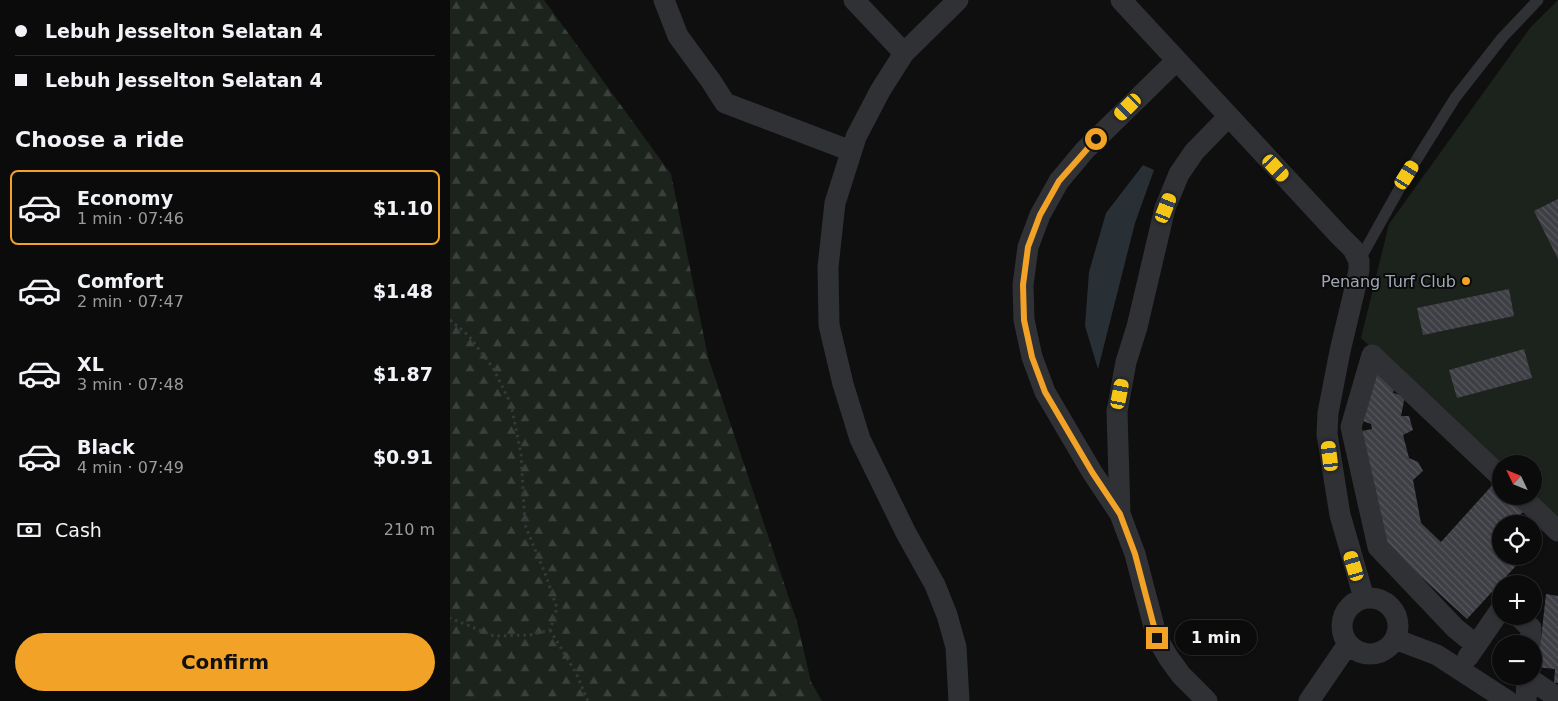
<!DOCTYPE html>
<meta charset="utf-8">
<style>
body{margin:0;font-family:"DejaVu Sans",sans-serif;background:#19191a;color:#f1f3f6;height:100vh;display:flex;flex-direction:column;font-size:19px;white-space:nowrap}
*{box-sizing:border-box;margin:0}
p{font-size:16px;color:#9a9b9d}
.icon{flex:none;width:28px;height:28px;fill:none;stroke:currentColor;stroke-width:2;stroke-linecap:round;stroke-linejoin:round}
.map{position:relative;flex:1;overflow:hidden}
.details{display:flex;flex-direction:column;background:#0b0b0c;width:450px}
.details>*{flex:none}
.top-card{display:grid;align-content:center;height:110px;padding:0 15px;background:#0b0b0c}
.needle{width:32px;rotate:313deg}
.buttons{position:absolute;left:1042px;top:455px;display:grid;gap:10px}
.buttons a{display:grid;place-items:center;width:50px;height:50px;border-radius:50%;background:#0b0b0c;box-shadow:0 1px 4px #0004,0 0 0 1px #2b2b2d;font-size:25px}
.end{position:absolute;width:22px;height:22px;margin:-11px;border:6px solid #f2a226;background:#111;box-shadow:0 0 0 2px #111}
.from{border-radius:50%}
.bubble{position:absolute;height:35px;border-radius:18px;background:#0b0b0c;box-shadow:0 1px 4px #0004,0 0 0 1px #2b2b2d;font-size:16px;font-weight:600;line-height:35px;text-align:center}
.car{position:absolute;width:15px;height:30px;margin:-15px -8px;border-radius:6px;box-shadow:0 0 4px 1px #0007;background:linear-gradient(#f5c518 24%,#345 0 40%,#f5c518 0 76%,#345 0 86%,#f5c518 0)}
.top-card b{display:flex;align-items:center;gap:18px;height:48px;font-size:19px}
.top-card b+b{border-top:1px solid #2b2b2d}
.top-card i{width:12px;height:12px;background:#f1f3f6}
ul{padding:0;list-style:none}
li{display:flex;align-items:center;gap:15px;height:75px;margin:0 10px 8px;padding:0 5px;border:2px solid transparent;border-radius:8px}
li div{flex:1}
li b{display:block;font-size:19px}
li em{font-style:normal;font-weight:600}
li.current{border-color:#f2a226}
li>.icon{width:45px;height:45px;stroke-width:1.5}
h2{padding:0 15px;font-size:22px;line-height:60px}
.pay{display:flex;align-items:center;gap:12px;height:55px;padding:0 15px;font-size:19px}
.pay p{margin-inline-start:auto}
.action{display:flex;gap:10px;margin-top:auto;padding:10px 15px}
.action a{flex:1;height:58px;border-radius:30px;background:#f2a226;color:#111;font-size:20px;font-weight:600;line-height:58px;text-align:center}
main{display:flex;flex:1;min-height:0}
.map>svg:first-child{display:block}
.green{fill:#1c231c}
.forest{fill:url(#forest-firs)}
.water{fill:#283036}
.building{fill:url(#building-back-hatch)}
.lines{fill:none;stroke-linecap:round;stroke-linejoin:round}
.path{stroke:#36383c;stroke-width:3;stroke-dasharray:2.5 4;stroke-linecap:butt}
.lane{stroke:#303135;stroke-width:11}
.street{stroke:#303135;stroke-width:21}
.route{stroke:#f2a226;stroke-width:6}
.poi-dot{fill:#f2a226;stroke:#0a0a0b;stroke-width:2}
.labels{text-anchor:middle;stroke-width:4;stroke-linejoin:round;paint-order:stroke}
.poi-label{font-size:16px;fill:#a0a6b2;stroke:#0a0a0b;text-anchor:end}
</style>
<main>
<section class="details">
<div class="top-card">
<b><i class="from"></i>Lebuh Jesselton Selatan 4</b>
<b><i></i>Lebuh Jesselton Selatan 4</b>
</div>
<h2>Choose a ride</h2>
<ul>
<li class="current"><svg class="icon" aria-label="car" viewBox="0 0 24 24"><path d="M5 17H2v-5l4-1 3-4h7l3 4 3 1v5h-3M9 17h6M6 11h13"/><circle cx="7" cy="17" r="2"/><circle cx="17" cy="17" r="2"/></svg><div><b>Economy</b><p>1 min · 07:46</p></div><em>$1.10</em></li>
<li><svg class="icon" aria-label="car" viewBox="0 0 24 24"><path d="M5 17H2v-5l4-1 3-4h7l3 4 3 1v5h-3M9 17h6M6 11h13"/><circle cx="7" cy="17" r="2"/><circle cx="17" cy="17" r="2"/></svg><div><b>Comfort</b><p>2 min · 07:47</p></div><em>$1.48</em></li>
<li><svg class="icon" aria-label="car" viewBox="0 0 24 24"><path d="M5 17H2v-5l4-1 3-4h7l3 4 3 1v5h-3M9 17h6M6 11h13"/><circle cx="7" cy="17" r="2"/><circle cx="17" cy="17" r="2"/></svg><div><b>XL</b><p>3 min · 07:48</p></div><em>$1.87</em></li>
<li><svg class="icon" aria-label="car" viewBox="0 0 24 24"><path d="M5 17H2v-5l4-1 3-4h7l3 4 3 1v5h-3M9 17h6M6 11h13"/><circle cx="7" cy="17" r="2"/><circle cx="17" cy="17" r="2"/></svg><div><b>Black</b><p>4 min · 07:49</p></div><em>$0.91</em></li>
</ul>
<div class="pay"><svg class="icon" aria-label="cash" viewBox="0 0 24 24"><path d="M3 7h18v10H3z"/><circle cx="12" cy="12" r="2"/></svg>Cash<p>210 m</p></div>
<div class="action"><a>Confirm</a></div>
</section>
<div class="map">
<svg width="1108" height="701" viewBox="0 0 1108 701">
<defs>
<pattern id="forest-firs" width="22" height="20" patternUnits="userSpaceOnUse" patternTransform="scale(1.25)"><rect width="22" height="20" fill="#1c231c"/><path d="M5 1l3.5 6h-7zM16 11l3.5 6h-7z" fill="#3a403b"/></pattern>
<pattern id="building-back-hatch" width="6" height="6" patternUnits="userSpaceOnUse" patternTransform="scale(1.25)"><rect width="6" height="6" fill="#3e3f44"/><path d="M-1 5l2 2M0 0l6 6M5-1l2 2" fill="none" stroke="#57585d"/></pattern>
</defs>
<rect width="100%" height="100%" fill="#0f0f10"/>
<!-- green -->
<path class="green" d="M1108 0V523L1084 496V464H1051V470L911 338 939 224 1080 28Z"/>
<!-- forest -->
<path class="forest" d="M0 0H94L221 174 258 357 347 622 361 682 372 701H0Z"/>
<!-- water -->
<path class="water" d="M693 165 704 170 685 223 648 369 635 326 639 272 656 213Z"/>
<!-- building -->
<path class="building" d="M1108 199V259L1084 211Z
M1059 289 1064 316 973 335 967 308Z
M1074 349 1082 378 1007 398 999 370Z
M926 368 945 385 943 393 955 396 951 416H959L963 430 953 435 959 458 968 462 973 471 963 480 971 523 991 542 1047 480 1051 484V496H1064L1074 511 1062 524H1051V556H1075L1017 619 934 543 907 432 922 429 921 424 910 420Z
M1096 594 1108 596V683H1104L1105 669 1084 667V644L1091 639Z"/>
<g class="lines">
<!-- path -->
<path class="path" d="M0 320 19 336 43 368 61 404 71 454 75 525 96 576 107 608 100 630 80 635 44 636 0 618
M100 630 126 673 138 701"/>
<!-- lane -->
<path class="lane" d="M909 261 957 175 1005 98 1052 38 1088 0"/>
<!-- street -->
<path class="street" d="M214 0 228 36 261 81 275 103 401 151
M404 0 454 53
M508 0 454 53 430 91 406 137 385 203 378 267 379 325 393 384 410 439 456 533 485 585 497 615 506 647 509 701
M671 0 889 235 903 249 909 261V270L906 284 890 351 878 413 877 434 890 515 914 598
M726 61 635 150 609 181 590 215 578 247 573 285 574 320 582 357 595 392 642 472 670 514 685 554 707 638 718 657 731 675 757 701
M1071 496 1108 531
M670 514 667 411 676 362 687 327 715 208 729 174 744 152 778 117
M892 626a28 28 0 1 1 56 0a28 28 0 1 1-56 0Z
M1068 616 1081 628 1080 644
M945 639 987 655 1058 701
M1026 645 1005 628 928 547 901 427 922 355 1051 477
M1018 657 1051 609
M1077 677 1108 698
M859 701 898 644
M1076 701 1077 676"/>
</g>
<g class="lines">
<!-- route -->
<path class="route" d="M646 139 609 181 590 215 578 247 573 285 574 320 582 357 595 392 642 472 670 514 685 554 707 638"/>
</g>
<!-- markers -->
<circle class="poi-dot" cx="1016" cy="281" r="5"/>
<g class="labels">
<!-- poi labels -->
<g class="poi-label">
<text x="1006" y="287">Penang Turf Club</text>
</g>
</g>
</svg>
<div class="buttons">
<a><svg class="needle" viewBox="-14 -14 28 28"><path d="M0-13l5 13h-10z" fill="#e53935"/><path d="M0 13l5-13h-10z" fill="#9a9b9d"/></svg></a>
<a><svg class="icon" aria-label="locate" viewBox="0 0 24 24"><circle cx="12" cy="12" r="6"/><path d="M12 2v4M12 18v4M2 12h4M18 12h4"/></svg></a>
<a>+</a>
<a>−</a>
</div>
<i class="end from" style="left:646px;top:139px"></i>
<i class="end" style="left:707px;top:638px"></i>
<div class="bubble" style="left:725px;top:620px;width:82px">1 min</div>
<i class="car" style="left:678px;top:107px;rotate:225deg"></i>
<i class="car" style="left:826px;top:168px;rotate:137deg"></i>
<i class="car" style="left:957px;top:175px;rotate:32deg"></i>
<i class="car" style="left:716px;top:208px;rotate:21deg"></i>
<i class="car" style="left:670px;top:394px;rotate:11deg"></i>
<i class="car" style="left:880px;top:456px;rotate:353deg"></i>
<i class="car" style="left:904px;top:566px;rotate:343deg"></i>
</div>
</main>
